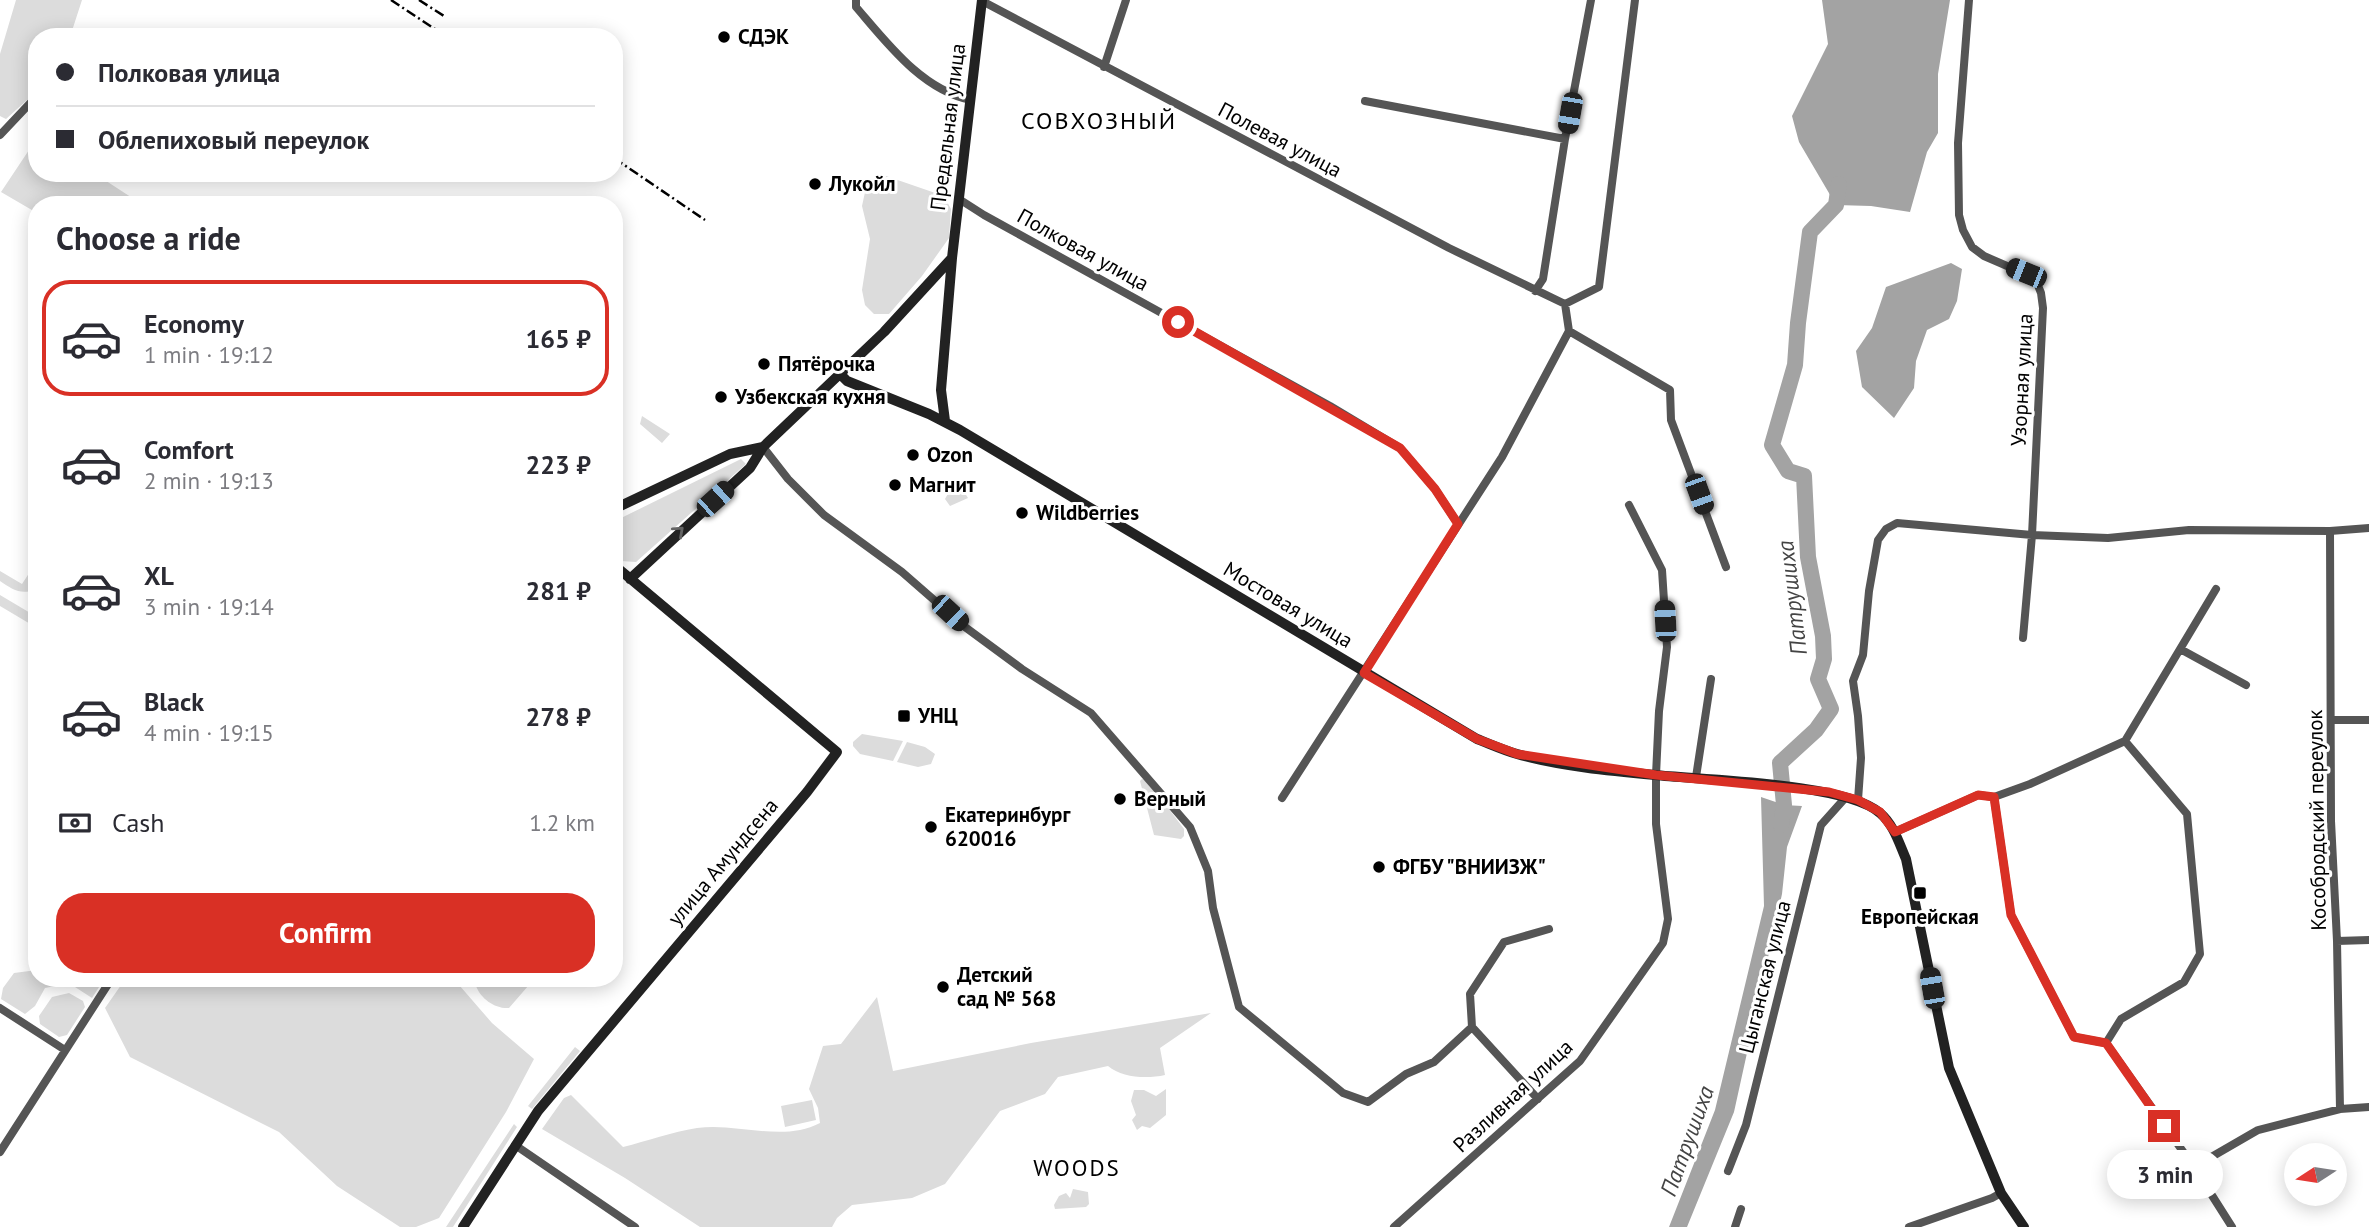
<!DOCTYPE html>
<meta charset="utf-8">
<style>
body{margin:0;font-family:"PT Sans",sans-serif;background:#f7f7f7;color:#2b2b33;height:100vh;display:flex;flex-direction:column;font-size:26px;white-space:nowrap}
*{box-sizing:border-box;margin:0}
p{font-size:23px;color:#7c7c81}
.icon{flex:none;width:38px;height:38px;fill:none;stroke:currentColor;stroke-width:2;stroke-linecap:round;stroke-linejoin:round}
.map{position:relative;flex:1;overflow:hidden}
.sheet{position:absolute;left:28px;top:196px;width:595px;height:791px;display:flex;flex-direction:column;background:#fff;border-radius:28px;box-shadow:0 4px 18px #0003}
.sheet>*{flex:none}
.banner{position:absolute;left:28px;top:28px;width:595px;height:154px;border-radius:28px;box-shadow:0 4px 18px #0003;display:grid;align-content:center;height:154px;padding:0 28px;background:#fff}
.needle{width:46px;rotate:258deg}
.controls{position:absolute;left:2284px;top:1143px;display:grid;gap:14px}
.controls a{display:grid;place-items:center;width:63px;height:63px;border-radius:50%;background:#fff;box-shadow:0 4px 18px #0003;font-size:35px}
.end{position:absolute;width:32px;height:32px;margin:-16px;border:9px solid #d93025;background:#fff;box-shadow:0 0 0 4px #fff}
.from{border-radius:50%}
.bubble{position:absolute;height:49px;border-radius:24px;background:#fff;box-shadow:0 4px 18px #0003;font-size:23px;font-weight:600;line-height:49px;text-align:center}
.car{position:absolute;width:21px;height:42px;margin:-21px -10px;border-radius:9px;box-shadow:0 0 5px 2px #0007;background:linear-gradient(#222 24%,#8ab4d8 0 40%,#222 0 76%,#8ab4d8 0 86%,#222 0)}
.banner b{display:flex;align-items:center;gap:24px;height:66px;font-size:26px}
.banner b+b{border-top:2px solid #e1e1e2}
.banner i{width:18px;height:18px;background:#2b2b33}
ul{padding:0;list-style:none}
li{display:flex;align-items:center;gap:21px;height:116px;margin:0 14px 10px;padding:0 14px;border:4px solid transparent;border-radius:28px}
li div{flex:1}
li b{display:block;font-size:26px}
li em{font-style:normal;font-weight:600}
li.active{border-color:#d93025}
li>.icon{width:63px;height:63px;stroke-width:1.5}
h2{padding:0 28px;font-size:32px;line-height:84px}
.pay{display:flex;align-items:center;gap:18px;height:77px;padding:0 28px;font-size:26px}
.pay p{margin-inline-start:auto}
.button{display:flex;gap:14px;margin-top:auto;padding:14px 28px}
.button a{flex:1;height:80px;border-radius:28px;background:#d93025;color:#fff;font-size:28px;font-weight:600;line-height:80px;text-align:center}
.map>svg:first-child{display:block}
.green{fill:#dcdcdc}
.water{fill:#a3a3a3}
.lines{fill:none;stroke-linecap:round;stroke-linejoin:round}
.river{stroke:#a3a3a3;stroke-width:16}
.street{stroke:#555;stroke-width:8}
.secondary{stroke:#222;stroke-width:10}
.rail{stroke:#000;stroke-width:2.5;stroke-dasharray:10 3.5 2 3.5;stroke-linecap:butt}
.oneway{stroke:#646464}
.route{stroke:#d93025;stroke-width:9}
.poi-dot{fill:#000;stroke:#fff;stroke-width:2.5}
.labels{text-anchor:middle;stroke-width:6;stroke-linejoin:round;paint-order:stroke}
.poi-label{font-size:21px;font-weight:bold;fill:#000;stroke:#fff;text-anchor:start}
.street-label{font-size:21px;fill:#000;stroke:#fff}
.water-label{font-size:23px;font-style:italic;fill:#444;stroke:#fff}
.neighbourhood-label{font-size:23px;letter-spacing:2px;fill:#000;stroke:#fff}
.quarter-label{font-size:24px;letter-spacing:2px;fill:#000;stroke:#fff}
</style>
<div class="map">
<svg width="2369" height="1227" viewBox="0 0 2369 1227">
<rect width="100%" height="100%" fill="#fff"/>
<!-- green -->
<path class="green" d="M16 0H82L70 37H37V91L6 119 0 116V54Z
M37 138V173H94L143 205H37V213L1 192Z
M886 176 944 196 951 209 949 238 922 276 889 314H874L865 305 862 290 870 239 862 206 867 183Z
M642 416 670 434 662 443 640 424Z
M741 459 746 464 636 562 621 561 614 555V523L617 520Z
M956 479 968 498 950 506 945 499Z
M37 561V586L34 590C20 595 12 589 0 581V571L22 584Z
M0 595 37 617V628L0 606Z
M862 734 903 741 893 761 860 754 853 746V742Z
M907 742 925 747 935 754 931 764 918 767 897 762Z
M1142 779 1147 780 1184 829V836L1181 839 1154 835 1140 781Z
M37 970V978L73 980 71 983 45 988 35 1006 25 1014 1 999 3 988 14 973Z
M77 978H98L101 984 92 998 75 987Z
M126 978H453L492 1023 534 1059 506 1112 439 1218 416 1227H400L337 1186 279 1132 130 1057 105 1008Z
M482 978H535L509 1008C495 1009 481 999 476 986Z
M69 993 83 1001 85 1007 67 1035 59 1037 40 1024 39 1016 52 997Z
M877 997 893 1071 1031 1043 1211 1013 1160 1048 1165 1075C1147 1079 1122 1078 1108 1066L1058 1077 1045 1094 1000 1111 945 1184 912 1198 852 1205 837 1218 832 1227H700L625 1178 542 1129 564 1098 571 1095 623 1147C647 1141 672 1132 697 1128 737 1122 782 1143 820 1123L818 1108 809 1089 823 1046 841 1044Z
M575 1047 580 1051 532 1109 528 1106Z
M1166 1089V1115L1150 1128 1142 1126 1137 1130 1132 1120 1136 1115 1131 1101 1134 1090H1144L1156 1096Z
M812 1100 816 1120 785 1127 781 1106Z
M514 1124 517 1127 453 1227H446Z
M1073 1189 1088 1192 1089 1204 1086 1207 1055 1209 1054 1205 1059 1196 1066 1193 1070 1198Z"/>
<!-- water -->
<path class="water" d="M1822 0H1950L1938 74V133L1927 152 1910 212 1871 206 1836 205 1799 142 1792 116 1828 44Z
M1951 263 1962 269 1957 301 1949 319 1927 330 1916 361 1914 388 1894 418 1862 387 1856 351 1872 328 1886 287Z
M1761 797 1784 805 1802 806 1787 847 1782 894 1734 1112 1687 1227H1669L1715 1110 1764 906Z"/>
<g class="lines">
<!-- river -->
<path class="river" d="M1781 825 1784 805 1780 763 1816 730 1831 709 1818 679 1824 659 1823 636 1808 557 1804 476 1788 471 1772 445 1795 365 1798 323 1810 232 1836 205 1839 184"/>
<!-- street -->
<path class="street" d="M856 0V7C887 43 922 90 971 100
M1969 0 1958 143 1959 215 1963 230 1972 247 1984 256 2035 278 2041 293 2043 308 2032 535 2023 638
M982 1 1449 248 1565 304
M1104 67 1126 0
M1365 101 1565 139
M0 135 34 99
M959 199 984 215 1330 406 1400 448 1435 489 1458 524
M1535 291 1543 279 1565 139 1591 0
M1565 304 1599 287 1635 0
M1569 331 1670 390 1671 420 1726 567
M763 447 788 479 824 515 902 572 965 627 1022 669 1091 713 1190 827 1208 871 1213 908 1239 1007 1343 1093 1368 1102 1406 1074 1434 1062 1472 1027
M2330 531 2331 821 2337 941 2340 1109
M2182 650 2246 685
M2332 720H2369
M2125 741 2187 814 2200 954 2184 982 2121 1019 2106 1043 2194 1167 2232 1227
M1696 777 1711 679
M1994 797 2011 915 2074 1037 2106 1043
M1282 798 1502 457 1569 331 1565 304
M1858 800 1861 758 1858 716 1853 681 1863 655 1869 591 1878 540 1886 529 1897 523 2032 535 2108 538 2189 530 2330 531 2369 528
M1895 832 1978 795 1994 797 2030 784 2125 741 2216 589
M2337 941 2369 940
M0 1008 65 1050
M1538 1099 1472 1027 1470 994 1504 942 1549 929
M515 1145 635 1227
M0 1152 112 978
M2194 1167 2258 1130 2340 1109 2369 1107
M1728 1171 1746 1125 1821 825 1846 797
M1394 1227 1580 1061 1663 943 1668 919 1656 824V775L1659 711 1667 647 1662 570 1629 505
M1735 1227 1741 1209
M1909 1227 1992 1198 2001 1193"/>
<!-- secondary -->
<path class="secondary" d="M840 374 847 381 929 414 960 430 1477 739C1490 744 1503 750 1517 754 1559 766 1611 771 1655 775 1703 780 1847 783 1880 813 1894 825 1899 843 1906 859L1949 1068 2001 1193 2024 1227
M945 421 941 390 952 258 982 0
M614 509 730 454 763 447
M630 579 750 468 763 447 884 332 952 258
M463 1227 538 1111 807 792 837 752 614 565"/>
<!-- rail -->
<path class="rail" d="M391 0 447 37
M419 0 444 16
M614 158 705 220"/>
</g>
<!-- one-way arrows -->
<defs><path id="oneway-chevron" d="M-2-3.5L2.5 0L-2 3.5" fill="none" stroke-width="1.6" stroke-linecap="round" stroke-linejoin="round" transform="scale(1.75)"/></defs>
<use class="oneway" href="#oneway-chevron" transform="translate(679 531) rotate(-42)"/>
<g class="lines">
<!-- route -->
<path class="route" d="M1178 322 1400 448 1435 489 1458 524 1364 673 1477 739 1517 754 1656 775 1829 792 1858 800 1880 812 1895 832 1978 795 1994 797 2011 915 2074 1037 2106 1043 2164 1126"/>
</g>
<!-- markers -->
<g class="poi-dot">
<circle cx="724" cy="37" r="7"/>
<circle cx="815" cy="184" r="7"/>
<circle cx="764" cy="364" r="7"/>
<circle cx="721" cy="397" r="7"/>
<circle cx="913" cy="455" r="7"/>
<circle cx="895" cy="485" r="7"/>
<circle cx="1022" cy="513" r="7"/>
<rect x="897" y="709" width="14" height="14" rx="3.5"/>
<circle cx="1120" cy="799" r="7"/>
<circle cx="931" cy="827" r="7"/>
<circle cx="1379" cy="867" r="7"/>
<rect x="1913" y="886" width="14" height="14" rx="3.5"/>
<circle cx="943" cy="987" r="7"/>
</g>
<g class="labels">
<!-- poi labels -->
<g class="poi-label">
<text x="738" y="44">СДЭК</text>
<text x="829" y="191">Лукойл</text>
<text x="778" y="371">Пятёрочка</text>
<text x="735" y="404">Узбекская кухня</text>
<text x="927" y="462">Ozon</text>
<text x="909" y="492">Магнит</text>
<text x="1036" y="520">Wildberries</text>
<text x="918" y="723">УНЦ</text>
<text x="1134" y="806">Верный</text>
<text x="945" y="822">Екатеринбург<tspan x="945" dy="24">620016</tspan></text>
<text x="1393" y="874">ФГБУ "ВНИИЗЖ"</text>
<text x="1920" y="924" text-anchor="middle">Европейская</text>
<text x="957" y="982">Детский<tspan x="957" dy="24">сад № 568</tspan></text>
</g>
<!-- street labels -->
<g class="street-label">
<text transform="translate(948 127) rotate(-83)" y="7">Предельная улица</text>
<text transform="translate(1280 140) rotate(28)" y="7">Полевая улица</text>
<text transform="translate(1083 250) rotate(29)" y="7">Полковая улица</text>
<text transform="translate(2022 380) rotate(-87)" y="7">Узорная улица</text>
<text transform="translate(1288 605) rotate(31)" y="7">Мостовая улица</text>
<text transform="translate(2317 820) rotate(-91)" y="7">Кособродский переулок</text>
<text transform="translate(723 862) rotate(-50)" y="7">улица Амундсена</text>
<text transform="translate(1765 977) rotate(-76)" y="7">Цыганская улица</text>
<text transform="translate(1513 1096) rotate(-43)" y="7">Разливная улица</text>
</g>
<!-- water labels -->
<g class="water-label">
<text transform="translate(1792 598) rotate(-97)" y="8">Патрушиха</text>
<text transform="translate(1687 1141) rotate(-70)" y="8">Патрушиха</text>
</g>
<!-- neighbourhood labels -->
<g class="neighbourhood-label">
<text x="1077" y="1176">WOODS</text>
</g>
<!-- quarter labels -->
<g class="quarter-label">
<text x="1099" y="129">СОВХОЗНЫЙ</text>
</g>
</g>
</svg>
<div class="controls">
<a><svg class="needle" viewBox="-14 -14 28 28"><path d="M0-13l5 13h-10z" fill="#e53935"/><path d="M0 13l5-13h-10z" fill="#7c7c81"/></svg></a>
</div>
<i class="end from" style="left:1178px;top:322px"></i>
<i class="end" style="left:2164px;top:1126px"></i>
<div class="bubble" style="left:2107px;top:1150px;width:116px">3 min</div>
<i class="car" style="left:1570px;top:113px;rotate:190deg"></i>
<i class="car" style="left:2026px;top:273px;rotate:292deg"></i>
<i class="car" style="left:1699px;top:494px;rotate:160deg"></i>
<i class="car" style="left:715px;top:499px;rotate:48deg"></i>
<i class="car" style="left:950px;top:613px;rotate:133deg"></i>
<i class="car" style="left:1665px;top:621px;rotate:357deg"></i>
<i class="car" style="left:1932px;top:988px;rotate:350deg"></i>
<div class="banner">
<b><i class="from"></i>Полковая улица</b>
<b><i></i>Облепиховый переулок</b>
</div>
<section class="sheet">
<h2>Choose a ride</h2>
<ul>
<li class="active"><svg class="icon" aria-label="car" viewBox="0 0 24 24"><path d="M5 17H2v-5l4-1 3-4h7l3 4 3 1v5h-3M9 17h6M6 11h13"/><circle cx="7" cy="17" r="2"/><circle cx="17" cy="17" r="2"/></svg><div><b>Economy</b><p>1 min · 19:12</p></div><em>165 ₽</em></li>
<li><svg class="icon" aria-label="car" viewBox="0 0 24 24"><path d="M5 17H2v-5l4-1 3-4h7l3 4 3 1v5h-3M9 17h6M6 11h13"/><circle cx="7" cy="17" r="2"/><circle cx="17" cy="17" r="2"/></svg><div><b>Comfort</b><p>2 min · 19:13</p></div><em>223 ₽</em></li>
<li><svg class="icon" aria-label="car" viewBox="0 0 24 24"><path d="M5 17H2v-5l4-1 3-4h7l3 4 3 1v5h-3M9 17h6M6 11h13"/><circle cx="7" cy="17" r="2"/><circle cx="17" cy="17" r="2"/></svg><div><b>XL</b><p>3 min · 19:14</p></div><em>281 ₽</em></li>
<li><svg class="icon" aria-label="car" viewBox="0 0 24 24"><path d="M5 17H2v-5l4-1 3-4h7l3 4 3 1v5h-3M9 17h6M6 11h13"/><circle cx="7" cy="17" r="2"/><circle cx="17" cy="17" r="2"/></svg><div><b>Black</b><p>4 min · 19:15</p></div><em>278 ₽</em></li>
</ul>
<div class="pay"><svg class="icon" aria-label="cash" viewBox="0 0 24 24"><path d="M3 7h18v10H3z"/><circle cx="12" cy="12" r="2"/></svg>Cash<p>1.2 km</p></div>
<div class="button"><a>Confirm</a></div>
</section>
</div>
